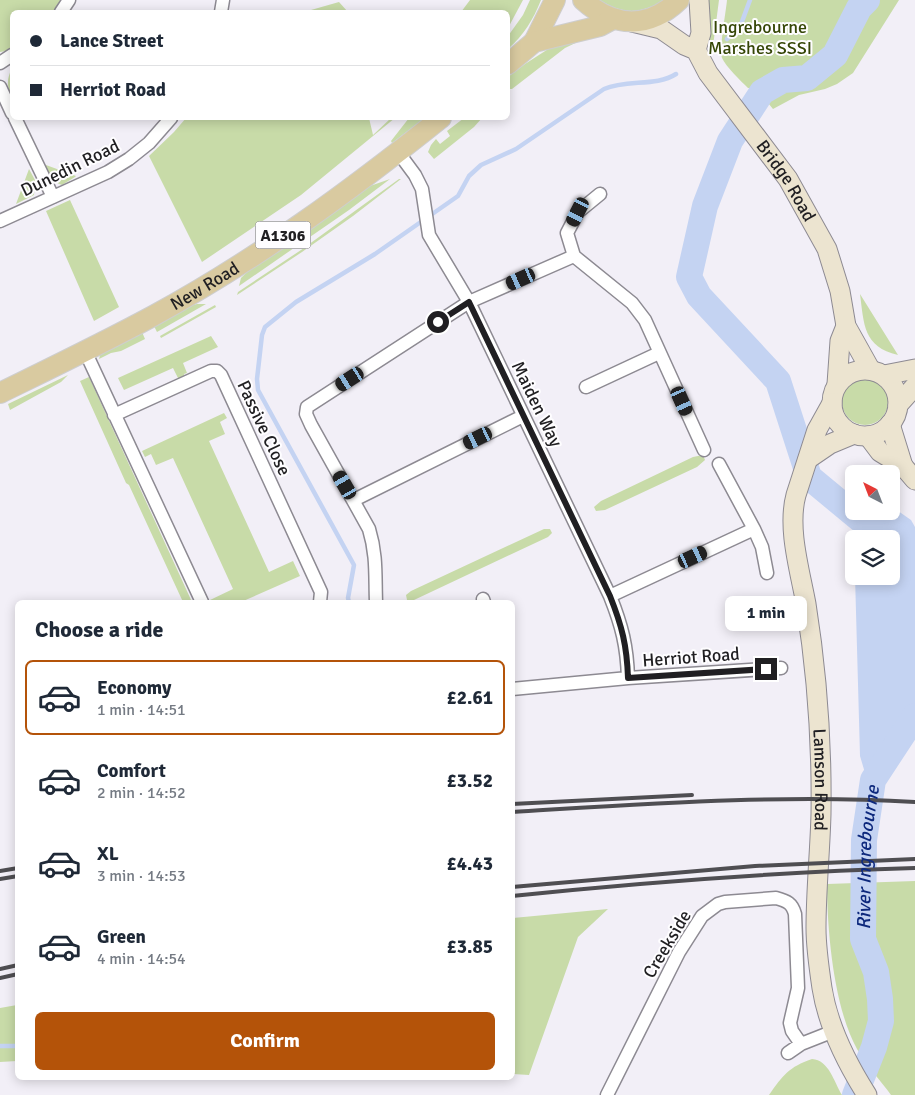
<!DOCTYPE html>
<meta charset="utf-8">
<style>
body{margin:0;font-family:Signika,sans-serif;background:#f2f2f3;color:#1f2937;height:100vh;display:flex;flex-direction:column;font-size:19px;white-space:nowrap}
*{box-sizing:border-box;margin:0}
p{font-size:16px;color:#747a83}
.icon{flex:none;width:28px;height:28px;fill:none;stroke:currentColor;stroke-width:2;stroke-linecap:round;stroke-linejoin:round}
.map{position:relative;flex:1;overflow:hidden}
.side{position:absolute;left:15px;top:600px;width:500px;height:480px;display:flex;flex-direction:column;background:#fff;border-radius:8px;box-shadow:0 2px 12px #0003}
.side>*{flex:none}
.hud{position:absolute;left:10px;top:10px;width:500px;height:110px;border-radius:8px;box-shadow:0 2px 12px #0003;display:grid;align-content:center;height:110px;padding:0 20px;background:#fff}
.needle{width:32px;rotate:318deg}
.controls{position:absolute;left:845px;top:465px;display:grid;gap:10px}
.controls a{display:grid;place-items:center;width:55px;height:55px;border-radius:8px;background:#fff;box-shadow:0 2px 12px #0003;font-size:25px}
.end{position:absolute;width:22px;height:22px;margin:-11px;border:6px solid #201f22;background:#fff;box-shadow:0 0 0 2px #fff}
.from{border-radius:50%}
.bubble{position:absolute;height:35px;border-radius:8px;background:#fff;box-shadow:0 2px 12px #0003;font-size:16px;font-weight:700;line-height:35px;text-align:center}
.car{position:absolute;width:15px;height:30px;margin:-15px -8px;border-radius:6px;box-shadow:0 0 4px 1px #0007;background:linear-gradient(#222 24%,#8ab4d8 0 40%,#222 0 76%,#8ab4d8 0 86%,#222 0)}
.hud b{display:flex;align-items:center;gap:18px;height:48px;font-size:19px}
.hud b+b{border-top:1px solid #e0e1e3}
.hud i{width:12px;height:12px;background:#1f2937}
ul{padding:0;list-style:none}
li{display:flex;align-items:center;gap:15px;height:75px;margin:0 10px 8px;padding:0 10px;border:2px solid transparent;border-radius:8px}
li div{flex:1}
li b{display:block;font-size:19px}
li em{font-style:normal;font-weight:700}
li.selected{border-color:#b45309}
li>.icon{width:45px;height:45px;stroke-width:1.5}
h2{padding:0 20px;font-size:22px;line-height:60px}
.action{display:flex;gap:10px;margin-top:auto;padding:10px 20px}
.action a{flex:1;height:58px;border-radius:8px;background:#b45309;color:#fff;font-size:20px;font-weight:700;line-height:58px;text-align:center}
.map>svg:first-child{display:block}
.green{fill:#c8dba8}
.water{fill:#c4d3f2}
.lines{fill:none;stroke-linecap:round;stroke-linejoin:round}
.stream{stroke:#c4d3f2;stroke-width:4.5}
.river{stroke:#c4d3f2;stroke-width:26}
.street-casing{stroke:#8d8a92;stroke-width:15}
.secondary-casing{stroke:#8d8a92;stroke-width:21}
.primary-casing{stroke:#cecece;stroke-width:22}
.street{stroke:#fff;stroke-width:12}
.secondary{stroke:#ece4d0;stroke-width:19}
.primary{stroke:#d9caa0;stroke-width:20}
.rail{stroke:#4f4e52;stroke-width:4}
.route{stroke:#201f22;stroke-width:6}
.labels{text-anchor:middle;stroke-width:4;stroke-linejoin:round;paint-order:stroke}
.shield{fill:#fefdff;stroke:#636264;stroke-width:1}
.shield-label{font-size:16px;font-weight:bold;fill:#201f22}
.park-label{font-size:18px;fill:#354606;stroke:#fefdff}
.street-label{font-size:18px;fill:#201f22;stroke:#fefdff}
.water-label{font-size:19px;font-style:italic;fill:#0e297d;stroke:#fefdff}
</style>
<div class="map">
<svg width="915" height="1095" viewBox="0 0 915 1095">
<rect width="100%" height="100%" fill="#f2eff7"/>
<!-- green -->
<path class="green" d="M0 0H63L55 12H12V50L0 52Z
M470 0H523L508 28V12H461Z
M530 0H541C533 20 524 35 508 49V36L523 15Z
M599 0H666C639 14 625 15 599 0Z
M707 0H719L713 46 710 47 706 29Z
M727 0H899L853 73 837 84 825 89 799 95 773 109 756 88H748C741 81 726 67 722 58 719 48 726 12 727 0Z
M339 2 348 12H304Z
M588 37 565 48 512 89H508V77L525 64 556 44Z
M12 68V96C6 87 7 78 12 68Z
M186 118H369L373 135 391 118H395L301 195 202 262 149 156 174 132Z
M409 118H425L392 143 391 141Z
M464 118H482L474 127 434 159 428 152 431 145 436 139 440 144 450 136 447 131Z
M43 165H46L76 176 75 177 62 185C51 181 48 175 43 165Z
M29 169 35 180 34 195 16 204Z
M390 179 349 210 239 286 241 278 249 270 370 186Z
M399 179H401L353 216 302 252 237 295 238 292 301 250Z
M70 200 119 307 94 321 46 211Z
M860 294 898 355C863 347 864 324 860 294Z
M197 304H206L157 332 154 326 190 306Z
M215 305 216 307 161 338 160 336Z
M142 332 145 339 121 351 111 353 99 359 100 355 104 352Z
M211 336 218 347 183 363 187 373 184 374 185 377 179 380 173 368 124 390 118 378Z
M68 375 61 382 10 410 8 404Z
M89 377 192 602H183L129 485 126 483 80 381Z
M842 402a23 23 0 1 1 46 0a23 23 0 1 1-46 0Z
M224 413 227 418 220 422 225 434 209 441 269 572 293 561 300 576 241 602H211L210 600 233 589 173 458 156 465 151 454 145 457 142 451Z
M703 455 705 460 697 467 605 510 596 511 594 507 601 501 693 457Z
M544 529H550L552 533 548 537 414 600H407L406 595 411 591Z
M915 881V1095H891C880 1080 866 1065 857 1049 834 1008 827 931 827 884Z
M608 909 578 937 529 1075 513 1074V918Z
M17 1005V1061L0 1062V1008Z
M812 1059C829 1060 834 1082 842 1095H769C783 1075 789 1067 812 1059Z"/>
<!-- water -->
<path class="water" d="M891 506 911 520 915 527V727L894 770 868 783 860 756 855 576H891V539H861C866 525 875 511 891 511Z"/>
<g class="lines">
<!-- stream -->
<path class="stream" d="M727 39 740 27 750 0
M349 602 348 598 354 565 258 390 257 379 262 335 265 327 296 302 375 254 458 196 469 176 481 165 516 149 604 89C627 79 656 87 676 74
M0 1046H18"/>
<!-- river -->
<g class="river">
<path d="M867 0 859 8 835 55 807 78 783 80 762 92 730 141 705 206 689 277 699 296 778 381 809 477 873 530 877 539"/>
<path id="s1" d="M855 1095 874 1047 881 1021 880 999 876 972 863 939 864 840 873 780 915 716"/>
</g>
<!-- street casing -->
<g class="street-casing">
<path id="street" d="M61 12 69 0
M221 12 223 0
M0 63 12 55
M0 87 12 113
M15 118 53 197
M398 152 415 175 422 189 429 235 469 302 610 596C622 626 627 646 628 678
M0 221 108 172 129 159 149 143 171 118
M574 256 567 233 578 212 600 194
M85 351 202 602
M586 387 659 353
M114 415 211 371H217L221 375 321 592 320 602
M354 500 523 416
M754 529 762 547 767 573
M610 596 754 529 719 464
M483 599 484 602
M376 602C375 576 377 555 369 529L311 425 306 414 307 407 469 302 574 256 632 303 645 320 704 450
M512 689 628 678 781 668
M788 1053 801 1044 834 1031
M607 1095 679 952 702 916 718 904 725 902 776 898C787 901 792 903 795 914L798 988 790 1023 792 1031 801 1044"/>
</g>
<!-- secondary casing -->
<g class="secondary-casing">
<g id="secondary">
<path id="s2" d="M632 22 661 29 684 45 696 50 708 73 788 179 827 249 840 291 846 326 870 369"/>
<path d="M696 50 701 33 699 0"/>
<circle cx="865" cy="403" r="33"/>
<path d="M884 375 915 369"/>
<path d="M837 384 840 341 846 326"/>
<path id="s3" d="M832 403 817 430 796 495C787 528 800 571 806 604 817 673 822 744 821 814 820 852 816 890 816 928 816 947 819 968 822 988 828 1026 846 1062 867 1095"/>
<path d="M898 405 915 386"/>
<path d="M890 424 903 466"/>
<path d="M868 436 880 452 903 466 915 480"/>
<path d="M808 459 830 444 854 434"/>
</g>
</g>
<!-- primary casing -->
<g class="primary-casing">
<g id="primary">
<path d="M583 0C614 28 649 29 679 0"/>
<path d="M534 42 555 0"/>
<path d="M508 64 534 42 600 26 613 19"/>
<path id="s4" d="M0 393C51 368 103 343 153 316 256 260 350 191 441 118"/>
</g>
</g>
<!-- street -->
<use href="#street" class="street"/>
<!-- secondary -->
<use href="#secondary" class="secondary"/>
<!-- primary -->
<use href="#primary" class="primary"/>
<!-- rail -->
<path class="rail" d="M512 804 692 795
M512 812C646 804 781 794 915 802
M0 871 18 868
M0 879 18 876
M512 887 755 866 915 859
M512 896C646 882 780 872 915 868
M0 969 18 965
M0 978 18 974"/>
</g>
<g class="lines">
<!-- route -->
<path class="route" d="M438 322 469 302 610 596C622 626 627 646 628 678L766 669"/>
</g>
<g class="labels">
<!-- shield labels -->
<rect class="shield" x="255.5" y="221.5" width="55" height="27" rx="4"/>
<g class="shield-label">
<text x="283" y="241">A1306</text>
</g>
<!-- park labels -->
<g class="park-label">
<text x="760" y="33">Ingrebourne<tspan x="760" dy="21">Marshes SSSI</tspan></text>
</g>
<!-- street labels -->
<g class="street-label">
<text transform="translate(70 168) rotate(-26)" y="6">Dunedin Road</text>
<text dy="6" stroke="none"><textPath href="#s2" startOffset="230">Bridge Road</textPath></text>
<text dy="6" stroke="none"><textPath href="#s4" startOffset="231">New Road</textPath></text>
<text transform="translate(537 404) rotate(64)" y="6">Maiden Way</text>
<text transform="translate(264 428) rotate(65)" y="6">Passive Close</text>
<text transform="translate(691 657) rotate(-4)" y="6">Herriot Road</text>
<text dy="6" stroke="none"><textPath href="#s3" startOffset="386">Lamson Road</textPath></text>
<text transform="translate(667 944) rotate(-59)" y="6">Creekside</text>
</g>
<!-- water labels -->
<g class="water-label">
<text dy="7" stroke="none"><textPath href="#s1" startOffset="245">River Ingrebourne</textPath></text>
</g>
</g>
</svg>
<div class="controls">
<a><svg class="needle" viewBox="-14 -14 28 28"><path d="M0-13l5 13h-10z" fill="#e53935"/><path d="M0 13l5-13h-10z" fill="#747a83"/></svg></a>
<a><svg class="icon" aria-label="layers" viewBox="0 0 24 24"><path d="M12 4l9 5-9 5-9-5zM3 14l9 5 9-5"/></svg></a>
</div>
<i class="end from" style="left:438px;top:322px"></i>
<i class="end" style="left:766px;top:669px"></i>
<div class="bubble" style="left:725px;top:596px;width:82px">1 min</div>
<i class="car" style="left:578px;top:212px;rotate:207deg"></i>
<i class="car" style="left:521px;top:279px;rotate:246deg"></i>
<i class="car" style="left:350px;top:379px;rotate:237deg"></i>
<i class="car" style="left:682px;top:401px;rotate:156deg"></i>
<i class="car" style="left:478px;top:438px;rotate:244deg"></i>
<i class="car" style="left:345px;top:485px;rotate:330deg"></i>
<i class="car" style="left:693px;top:557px;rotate:65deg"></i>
<div class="hud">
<b><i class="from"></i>Lance Street</b>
<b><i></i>Herriot Road</b>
</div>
<section class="side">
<h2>Choose a ride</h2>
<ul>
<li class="selected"><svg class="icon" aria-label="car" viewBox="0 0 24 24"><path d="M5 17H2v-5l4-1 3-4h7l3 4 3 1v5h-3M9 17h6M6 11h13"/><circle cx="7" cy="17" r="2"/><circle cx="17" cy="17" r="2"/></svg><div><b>Economy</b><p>1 min · 14:51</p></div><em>£2.61</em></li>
<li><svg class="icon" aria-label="car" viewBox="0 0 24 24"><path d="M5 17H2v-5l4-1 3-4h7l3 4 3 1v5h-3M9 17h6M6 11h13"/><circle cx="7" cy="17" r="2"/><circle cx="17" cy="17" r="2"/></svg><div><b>Comfort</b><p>2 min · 14:52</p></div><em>£3.52</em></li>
<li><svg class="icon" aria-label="car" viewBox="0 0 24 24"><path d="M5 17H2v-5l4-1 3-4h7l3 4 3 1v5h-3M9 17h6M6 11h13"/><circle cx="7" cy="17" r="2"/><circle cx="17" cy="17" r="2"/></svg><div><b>XL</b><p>3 min · 14:53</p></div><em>£4.43</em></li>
<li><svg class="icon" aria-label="car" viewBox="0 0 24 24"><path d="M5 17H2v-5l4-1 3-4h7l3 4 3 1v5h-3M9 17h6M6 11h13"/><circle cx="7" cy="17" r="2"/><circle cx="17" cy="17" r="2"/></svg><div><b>Green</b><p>4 min · 14:54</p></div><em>£3.85</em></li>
</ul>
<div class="action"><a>Confirm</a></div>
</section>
</div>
